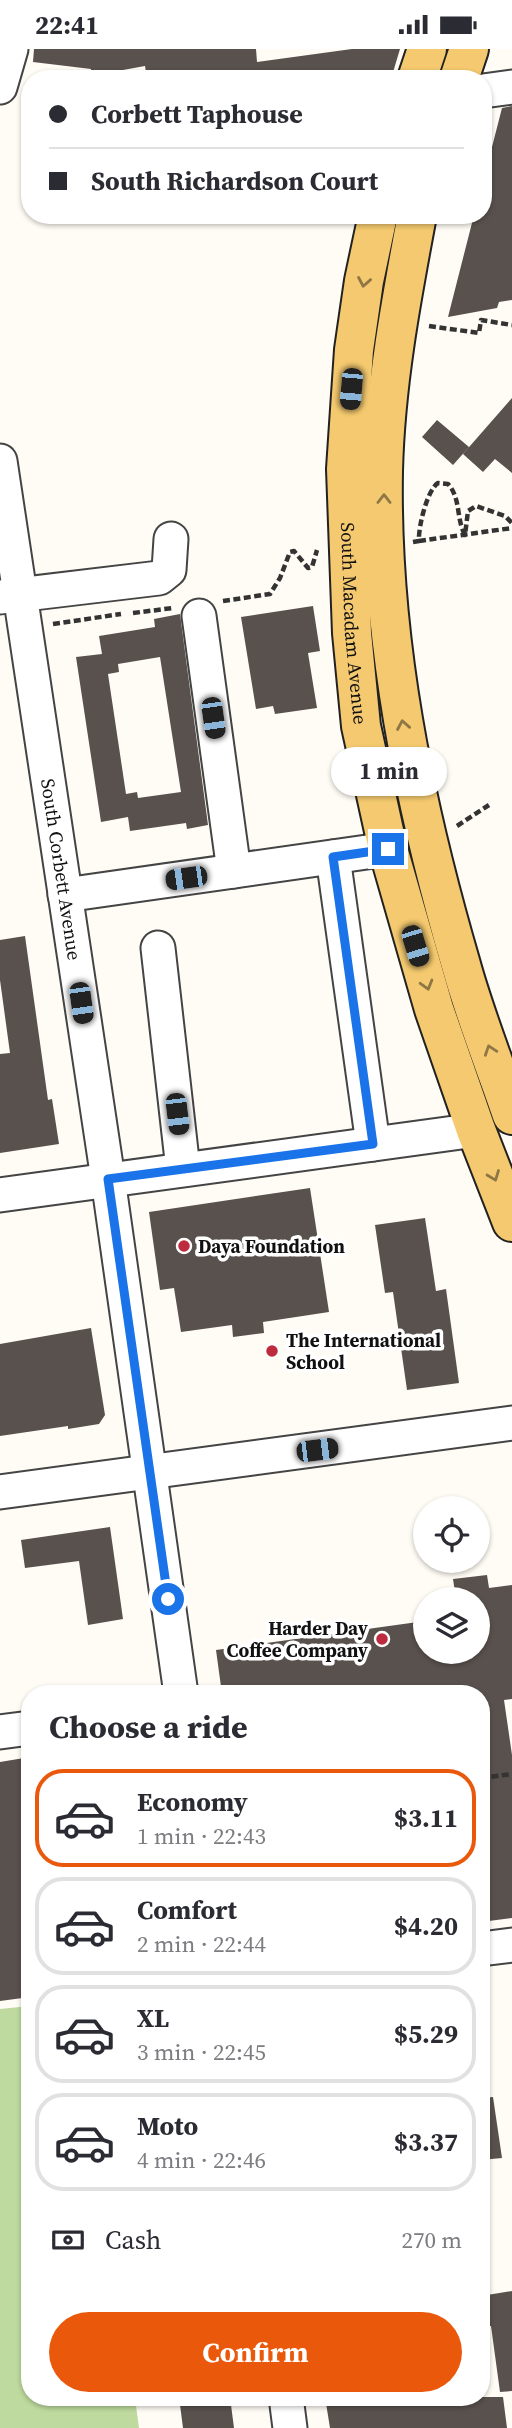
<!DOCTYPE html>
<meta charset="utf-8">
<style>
body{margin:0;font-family:"Source Serif 4",serif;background:#f2f2f3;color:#2b2b33;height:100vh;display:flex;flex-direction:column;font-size:26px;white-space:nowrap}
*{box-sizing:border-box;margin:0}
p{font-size:23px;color:#7c7c81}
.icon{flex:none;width:38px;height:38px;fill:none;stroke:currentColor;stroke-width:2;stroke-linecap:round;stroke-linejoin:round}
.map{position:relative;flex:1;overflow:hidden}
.details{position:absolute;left:21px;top:1636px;width:469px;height:721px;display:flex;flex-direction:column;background:#fff;border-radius:28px;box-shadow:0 2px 5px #0004}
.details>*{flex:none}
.guide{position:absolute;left:21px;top:21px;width:471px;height:154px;border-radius:28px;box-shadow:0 2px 5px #0004;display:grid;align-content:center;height:154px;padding:0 28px;background:#fff}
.tools{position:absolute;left:413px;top:1447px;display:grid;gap:14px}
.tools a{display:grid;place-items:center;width:77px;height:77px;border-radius:50%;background:#fff;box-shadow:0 2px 5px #0004;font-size:35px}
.end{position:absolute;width:32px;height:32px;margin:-16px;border:9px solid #1a73e8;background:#fff;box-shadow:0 0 0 4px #fff}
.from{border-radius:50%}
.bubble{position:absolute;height:49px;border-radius:24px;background:#fff;box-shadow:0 2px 5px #0004;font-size:23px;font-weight:700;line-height:49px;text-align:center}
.car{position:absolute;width:21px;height:42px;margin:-21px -10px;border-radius:9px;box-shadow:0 0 5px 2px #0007;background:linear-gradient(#222 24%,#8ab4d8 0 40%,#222 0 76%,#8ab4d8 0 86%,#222 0)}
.guide b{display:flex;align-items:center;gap:24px;height:66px;font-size:26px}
.guide b+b{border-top:2px solid #e1e1e2}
.guide i{width:18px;height:18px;background:#2b2b33}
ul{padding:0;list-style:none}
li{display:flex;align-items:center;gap:21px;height:98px;margin:0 14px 10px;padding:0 14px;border:4px solid #e1e1e2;border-radius:28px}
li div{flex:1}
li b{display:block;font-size:26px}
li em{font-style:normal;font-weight:700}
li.on{border-color:#ea580c}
li>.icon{width:63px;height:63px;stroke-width:1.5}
h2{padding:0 28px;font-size:32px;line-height:84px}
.pay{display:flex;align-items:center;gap:18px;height:77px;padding:0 28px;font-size:26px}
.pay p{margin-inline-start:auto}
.button{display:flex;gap:14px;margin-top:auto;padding:14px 28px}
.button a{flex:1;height:80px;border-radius:42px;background:#ea580c;color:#fff;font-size:28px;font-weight:700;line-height:80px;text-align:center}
.status{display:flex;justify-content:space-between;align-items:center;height:49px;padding:0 35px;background:#fff;direction:ltr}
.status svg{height:19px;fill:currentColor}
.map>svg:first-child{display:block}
.forest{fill:#beda9e}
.building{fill:#59514d;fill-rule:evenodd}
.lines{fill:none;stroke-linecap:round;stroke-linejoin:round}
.minor-casing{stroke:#444;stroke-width:37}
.major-casing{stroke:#222;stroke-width:42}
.path{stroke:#333;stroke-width:4.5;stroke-dasharray:7 3.5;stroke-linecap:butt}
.minor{stroke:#fff;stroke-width:33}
.major{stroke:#f4c96f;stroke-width:38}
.oneway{stroke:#8e7645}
.route{stroke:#1a73e8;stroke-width:9}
.poi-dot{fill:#be2b3e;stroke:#fff;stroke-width:2.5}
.labels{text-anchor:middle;stroke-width:7;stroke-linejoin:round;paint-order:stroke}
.street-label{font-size:19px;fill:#111;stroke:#fff}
.poi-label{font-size:19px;font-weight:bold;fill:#111;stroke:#fff;text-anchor:start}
</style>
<div class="status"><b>22:41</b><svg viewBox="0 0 49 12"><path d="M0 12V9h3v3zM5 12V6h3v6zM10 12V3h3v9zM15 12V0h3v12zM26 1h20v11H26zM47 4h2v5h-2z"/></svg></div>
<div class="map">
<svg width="512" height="2379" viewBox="0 0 512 2379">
<rect width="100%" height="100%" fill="#fffcf5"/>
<!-- forest -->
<path class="forest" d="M30 1957V2348L135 2349 139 2379H0V1960Z"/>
<!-- building -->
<path class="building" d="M34 0H256L257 13 352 0H400L391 30H147L145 17 90 27 91 20 33 13Z
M512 57V251L499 253 497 259 448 268 474 166H483V133L502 59Z
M512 349V424L495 410 483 423 463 405Z
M437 371 469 398 453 416 422 388Z
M313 557 320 602 308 604 317 659 275 665 273 657 256 660 241 568Z
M180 565 208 776 187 780 186 774 130 782 128 768 101 773 76 608 102 605 99 587 155 578 154 570ZM160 608 181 743 138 749 137 743 126 745 108 625 119 623 118 615Z
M25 887 48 1051 52 1050 59 1095 0 1104V1005L10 1004 0 931V891Z
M310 1139 329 1263 263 1273 264 1284 233 1288 232 1276 181 1283 174 1239 160 1241 149 1163Z
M425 1169 436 1242 446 1240 459 1334 407 1341 393 1243 385 1244 375 1176Z
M91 1279 105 1366 99 1375 68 1380V1377L0 1387V1295Z
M110 1478 123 1570 88 1576 79 1512 25 1519 21 1491Z
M487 1526 489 1539 512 1536V1650L504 1651 512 1706V1869L481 1873V1645H222L216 1601 425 1572V1603H478V1550H456L453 1530Z
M30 1708V1948L0 1952V1713Z
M493 2048 502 2109 481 2111V2049Z
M512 2242V2342L500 2343 491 2277 481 2278V2247Z
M179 2348H230L234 2379H183Z
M325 2348H503L507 2379H330Z"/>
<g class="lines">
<!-- minor casing -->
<g class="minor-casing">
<g id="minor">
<path d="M0 38 11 0"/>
<path d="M483 42 512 38"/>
<path id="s1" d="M0 412 108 1130 181 1645"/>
<path d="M0 548 159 529 169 521 171 490"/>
<path d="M199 567 234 822"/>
<path d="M333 808 373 1095"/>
<path d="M65 846 388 800"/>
<path d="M158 899 183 1120"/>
<path d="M0 1146 476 1081"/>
<path d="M0 1443 512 1374"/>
<path d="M0 1683 30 1679"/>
<path d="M481 1900 512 1896"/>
<path d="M286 2348 290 2379"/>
</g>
</g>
<!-- major casing -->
<g class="major-casing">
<g id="major">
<path d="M417 30 427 0"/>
<path d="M459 30 469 0"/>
<path id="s2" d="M378 166 364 232 354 301 346 420 352 584 361 677 388 800 434 960 476 1081 512 1173"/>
<path d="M417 166C401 251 385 336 383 422 380 591 414 755 461 916 475 967 495 1016 512 1066"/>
</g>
</g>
<!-- path -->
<path class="path" d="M429 277 479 284 481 271 512 276
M419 492 512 479
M413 493 419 492C418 479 427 441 438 434L448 435C461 449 456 470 465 486L468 462 476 457 505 467 512 474
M223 552 270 545 280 529 290 503 294 502 308 519 312 518 317 501
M133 564 173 559
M53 575 121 565
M457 777 489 756
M481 1729 512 1725"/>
<!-- minor -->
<use href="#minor" class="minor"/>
<!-- major -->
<use href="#major" class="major"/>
</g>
<!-- one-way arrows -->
<defs><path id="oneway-chevron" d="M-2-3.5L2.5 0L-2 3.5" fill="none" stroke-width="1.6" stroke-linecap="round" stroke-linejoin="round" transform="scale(1.75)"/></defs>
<g class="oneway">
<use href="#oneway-chevron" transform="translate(364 233) rotate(100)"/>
<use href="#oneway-chevron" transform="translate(384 450) rotate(-90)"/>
<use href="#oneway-chevron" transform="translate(403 676) rotate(-100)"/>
<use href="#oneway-chevron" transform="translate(427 936) rotate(74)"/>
<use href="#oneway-chevron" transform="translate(490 1001) rotate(-109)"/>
<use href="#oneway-chevron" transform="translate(494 1127) rotate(69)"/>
</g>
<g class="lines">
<!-- route -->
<path class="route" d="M168 1550 108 1130 373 1095 333 808 388 800"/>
</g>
<!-- markers -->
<g class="poi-dot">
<circle cx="184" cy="1197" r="7"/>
<circle cx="272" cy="1302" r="7"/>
<circle cx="382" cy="1590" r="7"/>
</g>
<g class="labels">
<!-- street labels -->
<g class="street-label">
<text dy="7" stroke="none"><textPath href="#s2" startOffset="411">South Macadam Avenue</textPath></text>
<text dy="7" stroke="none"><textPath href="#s1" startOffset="413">South Corbett Avenue</textPath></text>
</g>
<!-- poi labels -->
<g class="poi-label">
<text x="198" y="1204">Daya Foundation</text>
<text x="286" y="1298">The International<tspan x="286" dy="22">School</tspan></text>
<text x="368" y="1586" text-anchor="end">Harder Day<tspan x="368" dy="22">Coffee Company</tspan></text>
</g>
</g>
</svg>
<div class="tools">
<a><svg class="icon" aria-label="locate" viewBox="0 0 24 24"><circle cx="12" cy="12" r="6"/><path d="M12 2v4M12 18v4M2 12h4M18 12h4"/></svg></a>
<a><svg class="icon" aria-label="layers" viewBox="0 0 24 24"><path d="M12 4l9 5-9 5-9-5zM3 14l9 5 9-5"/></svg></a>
</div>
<i class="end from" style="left:168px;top:1550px"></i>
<i class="end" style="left:388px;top:800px"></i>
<div class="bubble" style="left:331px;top:698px;width:116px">1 min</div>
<i class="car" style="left:351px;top:340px;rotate:185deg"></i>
<i class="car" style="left:213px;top:669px;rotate:172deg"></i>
<i class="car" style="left:186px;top:829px;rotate:262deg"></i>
<i class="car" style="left:415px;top:897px;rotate:163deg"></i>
<i class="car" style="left:81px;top:954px;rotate:172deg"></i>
<i class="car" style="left:177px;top:1065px;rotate:173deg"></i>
<i class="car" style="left:317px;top:1401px;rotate:83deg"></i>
<div class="guide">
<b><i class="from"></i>Corbett Taphouse</b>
<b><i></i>South Richardson Court</b>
</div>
<section class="details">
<h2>Choose a ride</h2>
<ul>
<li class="on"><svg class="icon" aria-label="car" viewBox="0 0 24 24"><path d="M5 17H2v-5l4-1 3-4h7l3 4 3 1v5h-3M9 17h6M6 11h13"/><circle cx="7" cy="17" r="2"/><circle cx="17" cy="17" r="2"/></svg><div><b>Economy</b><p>1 min · 22:43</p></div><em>$3.11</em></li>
<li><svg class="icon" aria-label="car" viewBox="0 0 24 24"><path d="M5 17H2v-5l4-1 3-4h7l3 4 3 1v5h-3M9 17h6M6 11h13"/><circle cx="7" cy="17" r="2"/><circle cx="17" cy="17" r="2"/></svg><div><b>Comfort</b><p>2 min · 22:44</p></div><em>$4.20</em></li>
<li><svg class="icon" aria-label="car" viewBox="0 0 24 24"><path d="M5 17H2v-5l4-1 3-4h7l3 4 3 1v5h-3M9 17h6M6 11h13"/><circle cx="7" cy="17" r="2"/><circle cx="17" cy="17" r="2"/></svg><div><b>XL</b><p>3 min · 22:45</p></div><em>$5.29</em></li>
<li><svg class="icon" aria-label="car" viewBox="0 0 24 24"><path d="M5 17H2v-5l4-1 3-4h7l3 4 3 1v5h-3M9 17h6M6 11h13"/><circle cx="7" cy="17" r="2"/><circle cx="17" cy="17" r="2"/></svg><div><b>Moto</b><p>4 min · 22:46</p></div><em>$3.37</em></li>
</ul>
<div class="pay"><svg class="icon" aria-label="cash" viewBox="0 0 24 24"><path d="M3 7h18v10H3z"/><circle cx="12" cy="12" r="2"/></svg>Cash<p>270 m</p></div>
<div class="button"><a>Confirm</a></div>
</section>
</div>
